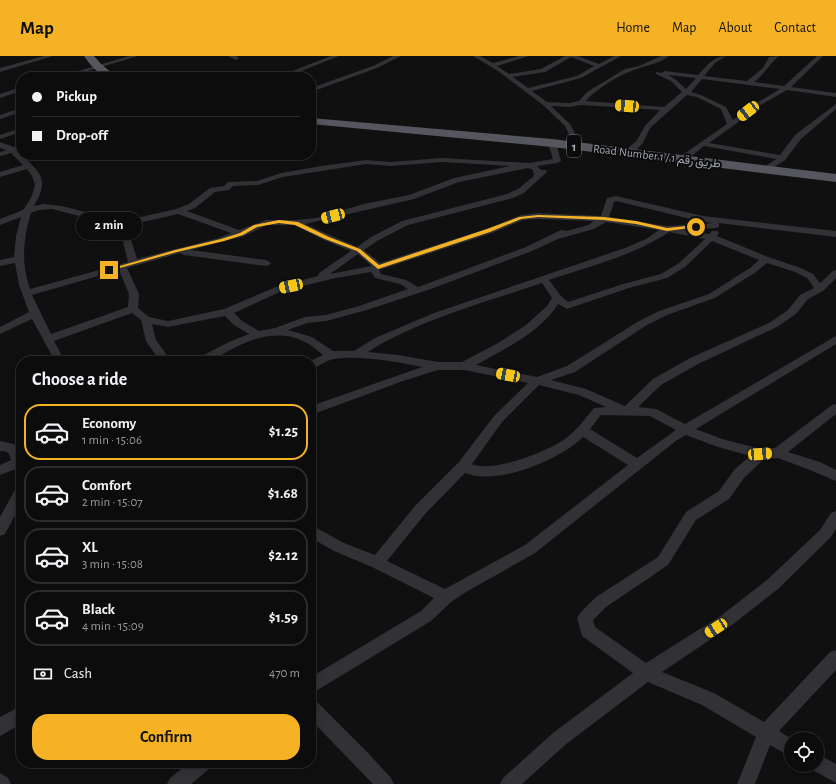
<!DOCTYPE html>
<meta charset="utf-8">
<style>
body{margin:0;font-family:"Alegreya Sans",Vazirmatn,sans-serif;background:#151516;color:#f1f3f6;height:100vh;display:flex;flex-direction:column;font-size:15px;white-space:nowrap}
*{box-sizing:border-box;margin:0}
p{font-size:13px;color:#9a9b9d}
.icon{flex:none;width:22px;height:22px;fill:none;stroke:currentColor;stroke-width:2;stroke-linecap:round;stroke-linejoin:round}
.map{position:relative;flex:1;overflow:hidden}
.side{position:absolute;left:16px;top:300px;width:300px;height:412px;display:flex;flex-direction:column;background:#0c0c0d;border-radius:16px;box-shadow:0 2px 10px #0003,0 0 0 1px #2c2c2e}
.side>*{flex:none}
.top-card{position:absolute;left:16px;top:16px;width:300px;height:88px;border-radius:16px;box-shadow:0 2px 10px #0003,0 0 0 1px #2c2c2e;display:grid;align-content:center;height:88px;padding:0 16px;background:#0c0c0d}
.controls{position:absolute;left:784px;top:676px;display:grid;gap:8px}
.controls a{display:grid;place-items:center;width:40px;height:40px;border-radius:50%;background:#0c0c0d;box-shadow:0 2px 10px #0003,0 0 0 1px #2c2c2e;font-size:20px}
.end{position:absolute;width:18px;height:18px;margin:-9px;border:5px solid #f4b224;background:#111;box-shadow:0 0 0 2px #111}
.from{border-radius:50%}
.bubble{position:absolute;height:28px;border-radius:14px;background:#0c0c0d;box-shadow:0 2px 10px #0003,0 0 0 1px #2c2c2e;font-size:13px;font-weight:700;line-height:28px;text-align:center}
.car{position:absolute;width:12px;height:24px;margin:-12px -6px;border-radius:5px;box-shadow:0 0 3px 1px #0007;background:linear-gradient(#f5c518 24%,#345 0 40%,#f5c518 0 76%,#345 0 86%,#f5c518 0)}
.top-card b{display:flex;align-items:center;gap:14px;height:38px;font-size:15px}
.top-card b+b{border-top:1px solid #2c2c2e}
.top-card i{width:10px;height:10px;background:#f1f3f6}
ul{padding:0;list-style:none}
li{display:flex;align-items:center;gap:12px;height:56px;margin:0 8px 6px;padding:0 8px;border:2px solid #2c2c2e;border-radius:16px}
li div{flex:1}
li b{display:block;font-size:15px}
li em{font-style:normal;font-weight:700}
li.on{border-color:#f4b224}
li>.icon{width:36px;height:36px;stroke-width:1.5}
h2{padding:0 16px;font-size:18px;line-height:48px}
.pay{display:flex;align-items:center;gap:10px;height:44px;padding:0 16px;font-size:15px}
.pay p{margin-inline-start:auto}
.primary-button{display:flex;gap:8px;margin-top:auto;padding:8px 16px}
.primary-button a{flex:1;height:46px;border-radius:16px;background:#f4b224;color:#111;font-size:16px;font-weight:700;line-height:46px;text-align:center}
header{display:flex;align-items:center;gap:24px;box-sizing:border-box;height:56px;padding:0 20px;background:#f4b224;color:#111}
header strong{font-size:19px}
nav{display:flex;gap:22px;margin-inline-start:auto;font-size:14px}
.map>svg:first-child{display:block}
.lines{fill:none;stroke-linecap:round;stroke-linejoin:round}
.minor{fill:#313136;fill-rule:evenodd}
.tertiary{fill:#313136;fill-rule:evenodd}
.trunk{fill:#55565e;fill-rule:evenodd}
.route{fill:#f4b224}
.labels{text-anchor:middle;stroke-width:4;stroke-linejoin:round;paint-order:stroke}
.far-street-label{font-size:12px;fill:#a0a6b2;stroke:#0b0b0c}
.shield{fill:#0b0b0c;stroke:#737880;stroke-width:1}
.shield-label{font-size:13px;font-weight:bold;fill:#a0a6b2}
</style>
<header>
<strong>Map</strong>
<nav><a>Home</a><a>Map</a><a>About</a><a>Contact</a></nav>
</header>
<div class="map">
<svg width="836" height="728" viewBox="0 0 836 728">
<rect width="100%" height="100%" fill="#101011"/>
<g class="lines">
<!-- minor -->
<path class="minor" d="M44 0H53L0 16V12Z
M129 0H138L68 21H58Z
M228 0H236L239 2 236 4Z
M331 0H339L286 21H277Z
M393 0H401L377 12 311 36V32L373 10Z
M473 0H480L493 7 519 0H529L497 10 509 18 541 13 565 0H578L599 8 614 0H621L581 22 532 35 547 46 569 47 579 45 587 36 625 13 639 10 661 0H669C658 9 641 10 629 16 617 20 593 36 586 45L664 51 682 36 671 25 656 18V16L662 17 665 15 698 19C707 10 713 0 726 0L715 7 704 20 747 25 763 12 769 1 779 0C770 7 764 19 754 26L784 30 817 0H823L791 31 836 37V41L787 34 759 50 733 70 709 87 780 99 795 79 836 48V53L801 83 785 104 766 116H763V112L776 103 704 90 684 106H678V102L727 68 721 53 697 41 687 39 650 72 643 87 632 98H629L625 96 626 94 637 84 645 70 660 54 581 49 569 51 551 50 570 68 582 90 578 92 574 90 565 70 543 49 498 15ZM571 1 594 10 577 20 528 32 513 21 545 16ZM668 19 696 22 686 33 675 23ZM702 23 780 33 755 48 733 64 726 51 701 39 691 36Z
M21 31V35L0 42V38Z
M21 52V56L0 63V59Z
M21 72V76L0 83V79Z
M549 85H555L556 87 561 105 557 107 537 110 541 114H546L547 116 524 137 513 142 408 169 377 185 364 194 380 207 486 173 521 159 538 157 601 160 607 142 616 140 703 160 836 175V181L719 167V171L716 172 687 174 709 178 712 175H718L719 177 717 180 768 201 801 212 813 218 820 227 833 215 836 214V222L823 235 808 243 796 258 777 271 698 308 661 329 638 351 656 353 685 368 836 280V288L696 373 722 383 761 393 775 392 832 349 836 348V358L788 396 820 406 836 414V425L810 414 778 402 764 403 744 422 729 443 696 464 668 509 606 551 593 564 595 571 646 607 722 559 768 523 820 474 831 457 836 455V473L830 482 778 533 732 569 662 616 714 637 764 666 830 596 836 594V614L779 675 792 683H791V701L770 689 755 728H737L756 681 702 649 648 626 565 689 522 728H500L503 722 553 677 633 617 582 580 577 562 580 557 596 541 658 501 686 456 719 435 734 414 750 400 715 390 686 379 677 384 535 497 466 536 451 546 431 565 311 638V621L421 555 434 542 372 511 334 495 311 482V469L344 487 375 499 415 450 459 406 494 360 528 327 464 314H438L403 325 311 359V350L422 311C397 306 359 299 334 303 326 304 319 311 311 313L310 305 323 299C317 294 311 289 305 286 283 274 258 280 236 291 219 299 217 305 197 305L198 302 229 286 249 278 234 269 225 260 168 271 152 268 156 284 171 305H160L146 285 141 264 132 257 54 285 65 305H55L32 263 0 278V271L29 256 19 229 15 207 0 210V204L14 201 16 180 21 161 0 169V163L23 154 31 142 35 129 32 120 27 113 0 121V116L23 109 11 97 0 100V96L16 92C35 115 53 118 34 150L44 148 62 150 89 157 114 167 176 153 189 148 210 132 224 130 228 126 257 125 281 117 322 110 366 104 391 106 442 102 529 107 553 103 548 87ZM442 106 510 110 454 122 409 139 364 148 316 162 296 164H266L239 174 187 155 195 152 215 136 229 134 233 130 258 129 283 121 366 108 391 110ZM528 112 533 114 534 120 518 133 507 138 402 165 371 181 357 191 305 168 414 143 459 126ZM616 145 703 166 713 167 667 170 609 161 614 146ZM52 153 83 161 121 178 128 206 30 233C21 208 23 182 31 157L39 154ZM178 158 231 177 219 182 137 203 129 177 121 171ZM538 163 594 165 588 169 567 175 561 174 526 191 418 231 406 224 381 218 379 214 492 177 523 164ZM606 166 659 174 646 183 625 192 434 257 375 282 354 295H333L312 281 288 274 307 267 326 265 367 254 431 233 532 195 558 183 594 173ZM267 169H294L324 184 351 195 319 217 318 220 276 231 224 253 168 265 149 261 138 252 139 238 127 212 180 197 184 199 266 210 269 209 271 207 266 204 191 194 244 180ZM669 176 705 183 679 207 661 218 623 228 568 246 561 240 549 224C590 210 633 200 669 176ZM712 185 759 204 750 212 709 238 659 255 639 265 567 310 537 321 476 309C503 294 542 275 558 248L567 253 629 232 667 222 685 211ZM358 198 372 210 330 218ZM767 207 795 216 807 222 814 232 800 239 788 254 769 267 690 302 653 323 625 350 586 333 551 324 575 316 647 269 667 259 715 242 756 216ZM119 214 129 238 128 251 51 278 32 239ZM371 216 375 222 400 228 408 233 359 250 326 259 305 261 275 272 259 275 242 265 234 257 282 235 336 222ZM542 227 552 242 547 250 526 269 498 287 462 306H438L398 299 368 296C416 265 486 246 542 227ZM539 329 579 339 606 351 594 352C585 363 576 375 565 383 547 396 492 417 472 408L502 366ZM601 359 650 360 676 374 637 402 590 373ZM583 381 628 409 525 489 445 533 387 505 425 458 465 417C497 430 560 404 583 381Z
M0 385 14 388 21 395V411L0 419V409L11 404C9 396 8 395 0 395Z
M21 431V448L5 478 0 480V461L16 432Z
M311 644 317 646 369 698 391 722 394 728H373L311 664Z
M21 650V668L0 680V661Z
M817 698 836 708V727L811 713 809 709H817Z
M189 707H212L209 713 191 728H167L170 722Z
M0 717 8 722 11 728H0Z"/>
<!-- tertiary -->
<path class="tertiary" d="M0 86 14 91 21 89V95L13 97 0 92Z"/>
<!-- trunk -->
<path class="trunk" d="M84 0H94L101 8 117 21C100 21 94 14 84 0Z
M311 62 552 83 836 118V126L552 91 311 68Z"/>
</g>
<!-- route -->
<path class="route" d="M538 159 604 161 636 165 667 172 696 169 698 171 667 175 636 168 604 164 538 161 521 163 490 176 378 213 357 195 325 183 295 169 279 167 257 171 243 179 224 185 177 196 109 215 106 214 175 194 221 183 240 177 254 169 279 164 298 166 329 181 360 193 379 209 487 173 519 161Z"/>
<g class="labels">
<!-- far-street labels -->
<g class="far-street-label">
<text transform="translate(657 100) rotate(7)" y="4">Road Number 1 / طريق رقم 1</text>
</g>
<!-- shield labels -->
<rect class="shield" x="567" y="79" width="14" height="22" rx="3"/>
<g class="shield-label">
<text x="574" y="95">1</text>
</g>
</g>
</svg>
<div class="controls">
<a><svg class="icon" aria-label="locate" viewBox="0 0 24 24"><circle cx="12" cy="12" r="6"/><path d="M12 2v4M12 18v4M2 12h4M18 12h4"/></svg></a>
</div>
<i class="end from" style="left:696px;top:171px"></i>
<i class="end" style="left:109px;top:214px"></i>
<div class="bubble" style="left:76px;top:156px;width:66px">2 min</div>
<i class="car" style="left:627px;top:50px;rotate:274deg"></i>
<i class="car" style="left:748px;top:55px;rotate:232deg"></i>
<i class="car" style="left:333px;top:160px;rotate:255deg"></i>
<i class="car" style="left:291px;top:230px;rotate:258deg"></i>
<i class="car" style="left:508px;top:319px;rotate:281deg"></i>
<i class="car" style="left:760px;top:398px;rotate:86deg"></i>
<i class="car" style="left:716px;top:572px;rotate:237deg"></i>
<div class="top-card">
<b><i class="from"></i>Pickup</b>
<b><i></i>Drop-off</b>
</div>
<section class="side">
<h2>Choose a ride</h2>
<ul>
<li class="on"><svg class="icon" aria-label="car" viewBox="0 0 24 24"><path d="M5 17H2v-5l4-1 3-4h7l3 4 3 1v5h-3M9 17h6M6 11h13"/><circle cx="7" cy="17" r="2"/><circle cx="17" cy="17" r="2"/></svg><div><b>Economy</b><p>1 min · 15:06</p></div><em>$1.25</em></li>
<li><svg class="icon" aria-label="car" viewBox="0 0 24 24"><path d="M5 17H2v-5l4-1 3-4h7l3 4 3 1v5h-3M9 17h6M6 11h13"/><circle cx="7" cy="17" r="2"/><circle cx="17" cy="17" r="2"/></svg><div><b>Comfort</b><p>2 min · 15:07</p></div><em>$1.68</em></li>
<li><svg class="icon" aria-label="car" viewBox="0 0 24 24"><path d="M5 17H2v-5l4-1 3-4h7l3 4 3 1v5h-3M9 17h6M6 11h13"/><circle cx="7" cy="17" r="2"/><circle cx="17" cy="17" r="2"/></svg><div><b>XL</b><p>3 min · 15:08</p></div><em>$2.12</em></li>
<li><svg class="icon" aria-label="car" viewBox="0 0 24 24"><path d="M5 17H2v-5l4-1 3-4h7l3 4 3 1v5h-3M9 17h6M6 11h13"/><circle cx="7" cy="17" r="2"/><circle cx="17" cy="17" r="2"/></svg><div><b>Black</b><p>4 min · 15:09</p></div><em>$1.59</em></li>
</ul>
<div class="pay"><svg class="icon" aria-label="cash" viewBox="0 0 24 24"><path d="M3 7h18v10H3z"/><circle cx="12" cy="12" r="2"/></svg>Cash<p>470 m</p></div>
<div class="primary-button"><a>Confirm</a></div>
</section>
</div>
